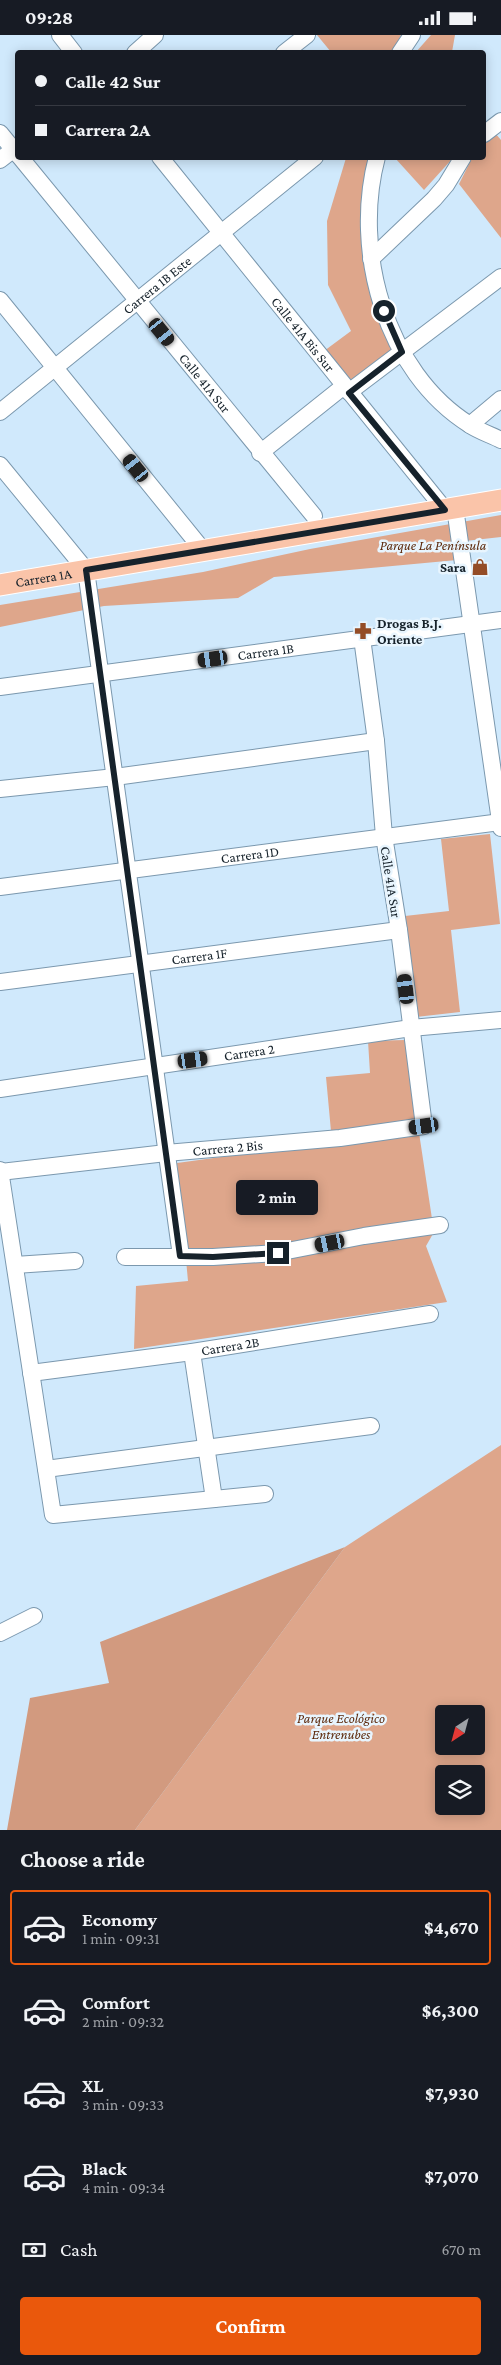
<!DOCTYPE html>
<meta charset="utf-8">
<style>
body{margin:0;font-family:"Crimson Pro",serif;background:#20242c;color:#f1f3f6;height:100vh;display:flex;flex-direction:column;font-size:19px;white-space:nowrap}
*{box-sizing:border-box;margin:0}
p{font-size:16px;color:#9ea1a6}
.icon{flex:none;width:28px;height:28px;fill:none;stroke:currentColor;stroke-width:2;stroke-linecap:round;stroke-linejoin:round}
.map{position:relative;height:1795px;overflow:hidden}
.drawer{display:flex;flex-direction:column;background:#171b24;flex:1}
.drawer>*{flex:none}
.top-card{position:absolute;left:15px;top:15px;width:471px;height:110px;border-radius:5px;box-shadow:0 2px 12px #0003;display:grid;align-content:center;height:110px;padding:0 20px;background:#171b24}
.needle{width:32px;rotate:216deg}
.tools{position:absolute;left:435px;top:1670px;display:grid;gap:10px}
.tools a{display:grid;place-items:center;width:50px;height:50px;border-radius:5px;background:#171b24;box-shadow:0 2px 12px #0003;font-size:25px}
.end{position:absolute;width:22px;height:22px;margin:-11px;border:6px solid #16222b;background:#fff;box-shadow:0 0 0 2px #fff}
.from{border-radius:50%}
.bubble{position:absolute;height:35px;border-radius:5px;background:#171b24;box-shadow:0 2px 12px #0003;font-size:16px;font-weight:700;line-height:35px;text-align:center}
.car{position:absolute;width:15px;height:30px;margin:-15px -8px;border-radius:6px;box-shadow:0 0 4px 1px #0007;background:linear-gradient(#222 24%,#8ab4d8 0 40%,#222 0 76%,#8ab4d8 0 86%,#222 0)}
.top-card b{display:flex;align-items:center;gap:18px;height:48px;font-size:19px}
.top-card b+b{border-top:1px solid #363941}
.top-card i{width:12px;height:12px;background:#f1f3f6}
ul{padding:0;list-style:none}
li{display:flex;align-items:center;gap:15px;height:75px;margin:0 10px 8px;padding:0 10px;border:2px solid transparent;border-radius:5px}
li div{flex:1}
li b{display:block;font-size:19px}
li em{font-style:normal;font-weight:700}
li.active{border-color:#ea580c}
li>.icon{width:45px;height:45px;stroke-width:1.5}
h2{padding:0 20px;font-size:22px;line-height:60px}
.pay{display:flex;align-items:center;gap:12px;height:55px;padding:0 20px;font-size:19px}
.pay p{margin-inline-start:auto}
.action{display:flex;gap:10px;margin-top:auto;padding:10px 20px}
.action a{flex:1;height:58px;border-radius:5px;background:#ea580c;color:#fff;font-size:20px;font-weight:700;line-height:58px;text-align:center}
.status{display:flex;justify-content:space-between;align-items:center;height:35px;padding:0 25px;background:#171b24;direction:ltr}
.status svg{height:14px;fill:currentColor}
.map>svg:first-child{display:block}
.green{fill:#dea68b;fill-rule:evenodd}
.forest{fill:#d29a7f}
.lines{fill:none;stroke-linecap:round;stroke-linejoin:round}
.minor-casing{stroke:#7b98ae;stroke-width:18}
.major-casing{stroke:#fff;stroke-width:23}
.minor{stroke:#fff;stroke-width:16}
.major{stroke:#fac4a9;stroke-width:21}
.route{stroke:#16222b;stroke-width:6}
.labels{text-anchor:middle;stroke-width:5;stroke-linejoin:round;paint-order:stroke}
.street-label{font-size:14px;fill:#16222b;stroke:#e8f5fe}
.park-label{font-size:14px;font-style:italic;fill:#5d290b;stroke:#e8f5fe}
.poi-label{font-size:14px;font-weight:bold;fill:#16222b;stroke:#e8f5fe;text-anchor:end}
</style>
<div class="status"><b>09:28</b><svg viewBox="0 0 49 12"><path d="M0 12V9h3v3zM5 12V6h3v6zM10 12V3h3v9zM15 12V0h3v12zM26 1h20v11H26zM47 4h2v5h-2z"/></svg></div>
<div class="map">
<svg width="501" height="1795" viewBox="0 0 501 1795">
<rect width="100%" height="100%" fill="#d0e9fc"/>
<!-- green -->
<path class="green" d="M317 0H401L392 18 331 17Z
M431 0H455L452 17H416Z
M495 98 501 105V203L459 149 472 123 484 122V109Z
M346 123H372L362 167 363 223 394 317 351 350 324 316 351 296 328 250 327 186Z
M395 123H453L424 155Z
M501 480V502L456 507 457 525 274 542 238 563 104 571 0 592V570L203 537 310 514Z
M490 799 500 889 451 895 460 977 416 982 405 881 449 876 441 804Z
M405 1005 434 1197 426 1211 447 1267 134 1314 136 1251 188 1246 177 1128 332 1107 326 1042 370 1038 368 1006Z
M501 1410V1795H135L345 1512ZM444 1679H476V1711H444ZM444 1739H476V1771H444Z"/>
<!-- forest -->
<path class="forest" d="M345 1512 135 1795H7L30 1663 109 1648 100 1607Z"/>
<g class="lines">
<!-- minor casing -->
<g class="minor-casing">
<g id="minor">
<path d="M60 0 74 18"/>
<path d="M135 18 155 0"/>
<path d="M284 18 307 0"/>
<path d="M400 18 412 0"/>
<path d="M0 98 18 120"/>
<path d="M484 99 501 86"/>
<path id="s1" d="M20 122 314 481"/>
<path id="s2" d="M160 122 445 475"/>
<path d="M377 122C352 215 385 337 470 390 479 396 491 400 501 405"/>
<path d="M0 125 18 111"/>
<path d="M371 224 434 164 446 150 463 122"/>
<path d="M0 265 202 514"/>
<path d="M349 357 501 242"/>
<path id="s3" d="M0 377 315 122"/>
<path d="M470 390 501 364"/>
<path d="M260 418 344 351"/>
<path d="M0 430 86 535 181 1221"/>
<path d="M455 473 501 793"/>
<path id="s4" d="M0 652 501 585"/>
<path d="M0 754 115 742 376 706"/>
<path id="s5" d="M0 852 501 787"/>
<path id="s6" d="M0 947 399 895"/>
<path id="s7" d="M0 1054 411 993 501 985"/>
<path d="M0 1135 53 1480 265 1459"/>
<path id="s8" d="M0 1137 166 1118 340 1103 424 1091 399 895 384 801 376 706 362 603"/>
<path d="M125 1222H213L277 1218 364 1201 440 1190"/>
<path d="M15 1230 75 1226"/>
<path d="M192 1317 214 1464"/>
<path id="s9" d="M31 1338 192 1317 430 1279"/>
<path d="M46 1434 371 1391"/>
<path d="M0 1598 34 1581"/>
</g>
</g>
<!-- major casing -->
<g class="major-casing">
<g id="major">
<path id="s10" d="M0 550 501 465"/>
</g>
</g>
<!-- minor -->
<use href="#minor" class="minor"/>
<!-- major -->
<use href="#major" class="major"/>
</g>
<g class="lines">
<!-- route -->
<path class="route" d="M278 1218 213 1222 180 1221 86 535 445 475 349 358 402 317 384 276"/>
</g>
<!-- icons -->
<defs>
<g id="shop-bare" transform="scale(1.35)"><path d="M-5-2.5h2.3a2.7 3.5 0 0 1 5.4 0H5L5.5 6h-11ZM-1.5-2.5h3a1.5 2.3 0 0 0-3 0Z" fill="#944d27" stroke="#e8f5fe" stroke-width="2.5" paint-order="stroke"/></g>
<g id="pharmacy-bare" transform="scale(1.35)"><path d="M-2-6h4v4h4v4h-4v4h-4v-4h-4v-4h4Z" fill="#944d27" stroke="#e8f5fe" stroke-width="2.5" paint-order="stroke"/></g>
</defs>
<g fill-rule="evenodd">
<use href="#shop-bare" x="480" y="532"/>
<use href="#pharmacy-bare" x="363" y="596"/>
</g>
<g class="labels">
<!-- street labels -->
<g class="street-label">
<text dy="5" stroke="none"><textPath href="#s3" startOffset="202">Carrera 1B Este</textPath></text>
<text dy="5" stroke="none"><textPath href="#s2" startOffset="228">Calle 41A Bis Sur</textPath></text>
<text dy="5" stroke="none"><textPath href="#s1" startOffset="292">Calle 41A Sur</textPath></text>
<text dy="5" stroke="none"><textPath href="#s10" startOffset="44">Carrera 1A</textPath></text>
<text dy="5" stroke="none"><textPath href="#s4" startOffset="268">Carrera 1B</textPath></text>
<text dy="5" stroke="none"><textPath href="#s5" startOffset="252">Carrera 1D</textPath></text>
<text transform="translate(391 847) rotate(81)" y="5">Calle 41A Sur</text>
<text dy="5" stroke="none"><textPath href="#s6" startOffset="201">Carrera 1F</textPath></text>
<text dy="5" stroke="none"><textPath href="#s7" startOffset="252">Carrera 2</textPath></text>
<text dy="5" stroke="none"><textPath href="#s8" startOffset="229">Carrera 2 Bis</textPath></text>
<text dy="5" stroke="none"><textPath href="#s9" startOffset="201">Carrera 2B</textPath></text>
</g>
<!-- park labels -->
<g class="park-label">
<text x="433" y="515">Parque La Península</text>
<text x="341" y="1688">Parque Ecológico<tspan x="341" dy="16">Entrenubes</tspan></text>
</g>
<!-- poi labels -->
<g class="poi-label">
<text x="466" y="537">Sara</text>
<text x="377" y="593" text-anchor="start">Drogas B.J.<tspan x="377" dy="16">Oriente</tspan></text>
</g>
</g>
</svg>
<div class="tools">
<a><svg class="needle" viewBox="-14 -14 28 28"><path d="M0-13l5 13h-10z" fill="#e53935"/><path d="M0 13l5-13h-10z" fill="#9ea1a6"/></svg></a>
<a><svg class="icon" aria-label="layers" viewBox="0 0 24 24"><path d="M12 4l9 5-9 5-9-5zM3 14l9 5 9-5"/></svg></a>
</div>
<i class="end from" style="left:384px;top:276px"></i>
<i class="end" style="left:278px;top:1218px"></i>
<div class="bubble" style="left:236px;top:1145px;width:82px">2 min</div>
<i class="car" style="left:162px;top:297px;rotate:141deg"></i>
<i class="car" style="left:136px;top:433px;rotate:321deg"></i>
<i class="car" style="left:213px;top:624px;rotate:262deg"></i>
<i class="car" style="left:406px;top:954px;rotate:353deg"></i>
<i class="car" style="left:193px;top:1025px;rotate:82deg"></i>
<i class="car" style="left:424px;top:1091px;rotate:262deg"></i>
<i class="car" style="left:330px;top:1208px;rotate:259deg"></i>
<div class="top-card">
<b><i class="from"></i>Calle 42 Sur</b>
<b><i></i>Carrera 2A</b>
</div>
</div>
<section class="drawer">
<h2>Choose a ride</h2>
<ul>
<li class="active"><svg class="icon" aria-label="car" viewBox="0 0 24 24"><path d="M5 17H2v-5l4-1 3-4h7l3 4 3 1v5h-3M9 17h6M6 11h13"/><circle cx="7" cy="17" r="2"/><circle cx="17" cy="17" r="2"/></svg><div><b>Economy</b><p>1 min · 09:31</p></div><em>$4,670</em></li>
<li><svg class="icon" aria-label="car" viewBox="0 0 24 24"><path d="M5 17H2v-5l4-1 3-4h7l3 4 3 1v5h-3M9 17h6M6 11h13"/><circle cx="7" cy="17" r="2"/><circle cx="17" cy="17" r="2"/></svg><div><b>Comfort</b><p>2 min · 09:32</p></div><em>$6,300</em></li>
<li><svg class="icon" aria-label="car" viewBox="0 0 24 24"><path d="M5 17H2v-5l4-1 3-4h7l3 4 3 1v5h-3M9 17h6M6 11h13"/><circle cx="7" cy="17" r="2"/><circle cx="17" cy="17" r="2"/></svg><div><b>XL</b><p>3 min · 09:33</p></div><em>$7,930</em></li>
<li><svg class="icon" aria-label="car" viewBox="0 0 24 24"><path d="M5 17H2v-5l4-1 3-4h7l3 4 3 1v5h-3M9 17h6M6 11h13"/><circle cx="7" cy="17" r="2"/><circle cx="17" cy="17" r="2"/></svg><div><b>Black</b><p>4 min · 09:34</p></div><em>$7,070</em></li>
</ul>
<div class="pay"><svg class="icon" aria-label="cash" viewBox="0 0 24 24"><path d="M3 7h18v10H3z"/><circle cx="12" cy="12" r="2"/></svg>Cash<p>670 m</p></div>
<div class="action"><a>Confirm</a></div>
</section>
